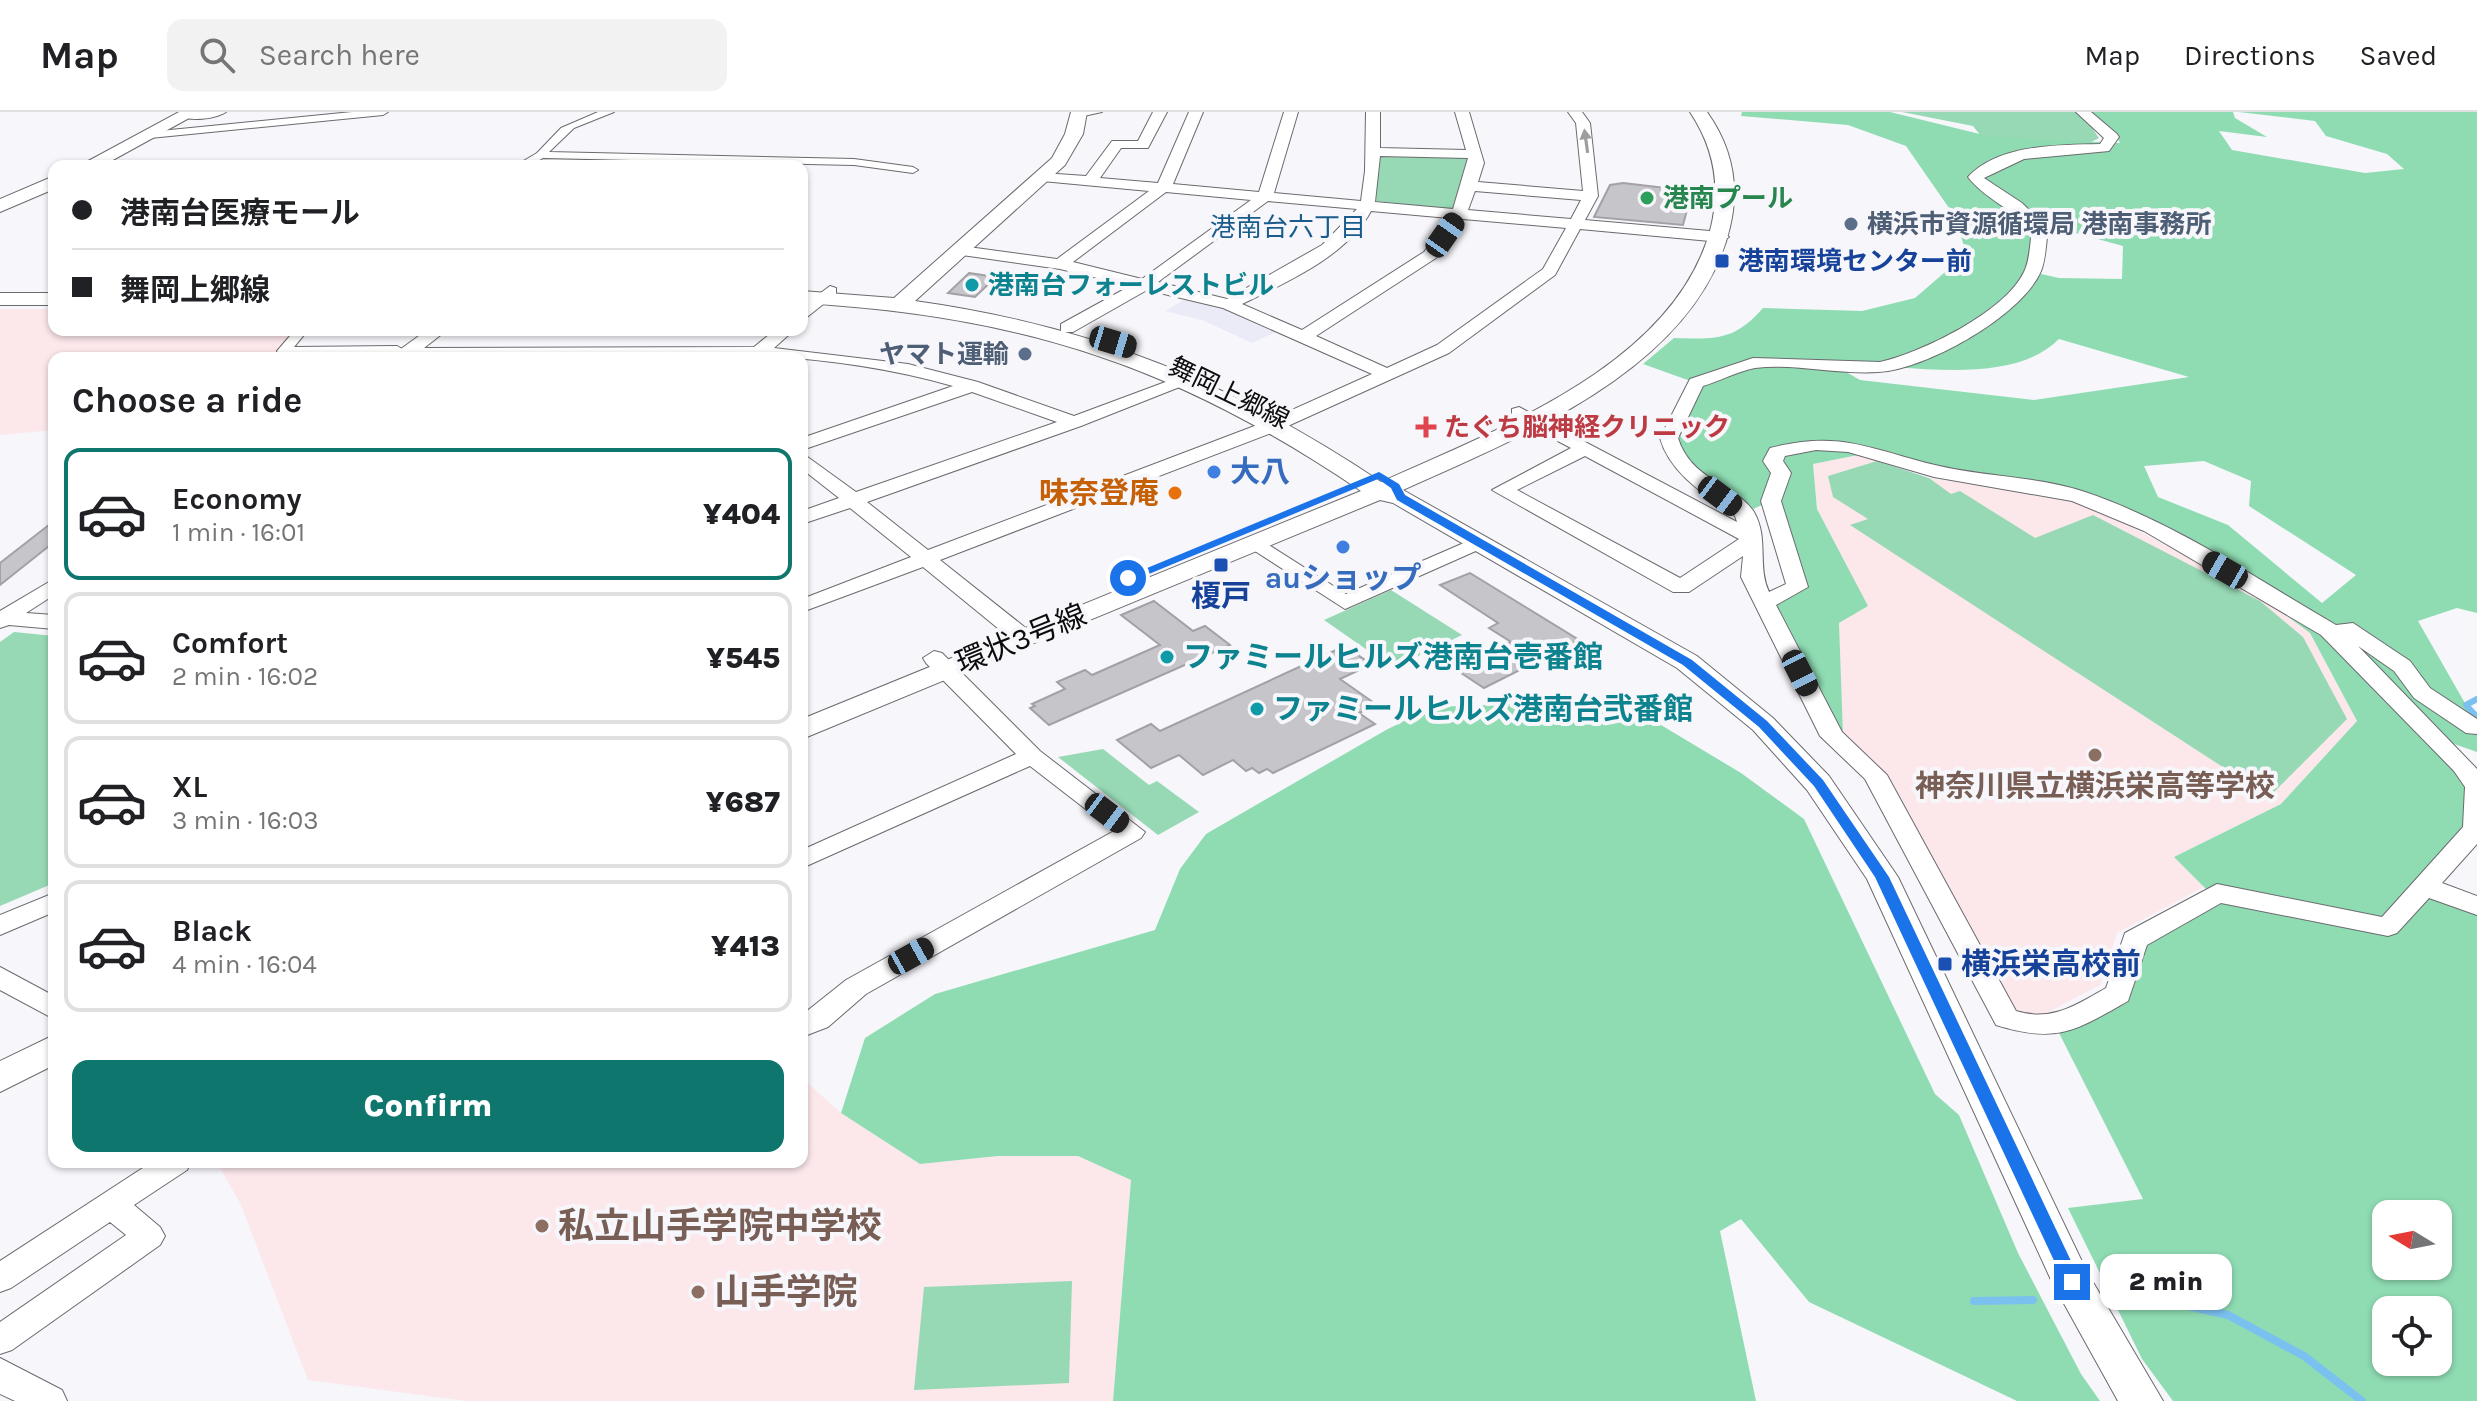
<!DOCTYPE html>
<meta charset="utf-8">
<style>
body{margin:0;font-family:Karla,"Noto Sans JP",sans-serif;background:#f2f2f2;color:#202124;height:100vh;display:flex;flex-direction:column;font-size:30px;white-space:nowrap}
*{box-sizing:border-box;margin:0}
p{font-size:26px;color:#757577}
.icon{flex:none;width:44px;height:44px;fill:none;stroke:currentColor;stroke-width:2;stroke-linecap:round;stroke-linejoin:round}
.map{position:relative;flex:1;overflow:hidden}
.side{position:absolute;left:48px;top:240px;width:760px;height:816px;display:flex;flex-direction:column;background:#fff;border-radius:16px;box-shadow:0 2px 6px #0004}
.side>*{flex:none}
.guide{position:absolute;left:48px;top:48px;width:760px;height:176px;border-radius:16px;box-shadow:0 2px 6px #0004;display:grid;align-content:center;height:176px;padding:0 24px;background:#fff}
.needle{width:52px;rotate:280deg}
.tools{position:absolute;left:2372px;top:1088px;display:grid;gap:16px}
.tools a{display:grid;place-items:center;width:80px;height:80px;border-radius:16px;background:#fff;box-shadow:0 2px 6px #0004;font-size:40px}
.end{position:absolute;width:36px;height:36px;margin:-18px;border:10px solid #1a73e8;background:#fff;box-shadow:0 0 0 4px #fff}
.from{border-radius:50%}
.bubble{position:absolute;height:56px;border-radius:16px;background:#fff;box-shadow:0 2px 6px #0004;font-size:26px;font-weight:800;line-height:56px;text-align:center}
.car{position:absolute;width:24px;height:48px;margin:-24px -12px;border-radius:10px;box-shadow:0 0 6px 2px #0007;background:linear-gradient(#222 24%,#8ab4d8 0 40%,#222 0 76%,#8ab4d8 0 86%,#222 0)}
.guide b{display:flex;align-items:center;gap:28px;height:76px;font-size:30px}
.guide b+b{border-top:2px solid #e0e0e0}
.guide i{width:20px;height:20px;background:#202124}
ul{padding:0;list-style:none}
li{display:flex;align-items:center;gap:24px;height:132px;margin:0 16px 12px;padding:0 8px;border:4px solid #e0e0e0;border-radius:16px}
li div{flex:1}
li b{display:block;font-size:30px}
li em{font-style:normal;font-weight:800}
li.current{border-color:#0f766e}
li>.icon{width:72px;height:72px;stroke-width:1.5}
h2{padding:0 24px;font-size:36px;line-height:96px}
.button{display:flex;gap:16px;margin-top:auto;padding:16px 24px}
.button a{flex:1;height:92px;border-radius:16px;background:#0f766e;color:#fff;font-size:32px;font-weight:800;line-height:92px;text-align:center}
header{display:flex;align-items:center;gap:48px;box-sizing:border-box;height:112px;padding:0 40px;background:#fff;border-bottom:2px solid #e0e0e0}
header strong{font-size:38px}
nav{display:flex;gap:44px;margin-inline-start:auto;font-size:28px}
.search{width:560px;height:72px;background:#f2f2f2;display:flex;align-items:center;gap:20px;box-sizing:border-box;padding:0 28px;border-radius:16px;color:#757577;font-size:30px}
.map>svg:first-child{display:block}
.built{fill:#eaebf7}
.education{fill:#fce7eb}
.green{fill:#97d9b5}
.forest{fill:#8fdcb3;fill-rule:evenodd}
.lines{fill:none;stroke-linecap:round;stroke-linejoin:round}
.stream-far1{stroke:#7bc1f0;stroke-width:6}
.stream{stroke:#7bc1f0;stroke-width:8}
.building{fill:#c6c5c9;stroke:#a3a1a5;stroke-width:2}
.pedestrian-casing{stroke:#6b6b6f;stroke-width:2}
.minor-casing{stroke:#6b6b6f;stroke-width:2}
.tertiary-casing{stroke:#6b6b6f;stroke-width:2}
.pedestrian{fill:#fff;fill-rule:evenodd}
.minor{fill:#fff;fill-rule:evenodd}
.tertiary{fill:#fff;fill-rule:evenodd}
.oneway{fill:#9e9e9e}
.route{fill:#1a73e8}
.leisure-dot{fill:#2e9e5b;stroke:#f6f6fb;stroke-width:3}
.service-dot{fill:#5c6f8a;stroke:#f6f6fb;stroke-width:3}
.transit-dot{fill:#1a4fb4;stroke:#f6f6fb;stroke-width:3}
.culture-dot{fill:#0f9aa8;stroke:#f6f6fb;stroke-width:3}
.health-dot{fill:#e0444e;stroke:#f6f6fb;stroke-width:3}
.shop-dot{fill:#3f7fe0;stroke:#f6f6fb;stroke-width:3}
.food-dot{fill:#e8710a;stroke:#f6f6fb;stroke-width:3}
.education-dot{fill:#8d6e63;stroke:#f6f6fb;stroke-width:3}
.labels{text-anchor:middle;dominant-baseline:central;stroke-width:8;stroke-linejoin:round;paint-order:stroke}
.far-leisure-label{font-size:26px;font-weight:bold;fill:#27864d;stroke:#f6f6fb;text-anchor:start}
.far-service-label{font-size:26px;font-weight:bold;fill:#4e5e75;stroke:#f6f6fb;text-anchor:start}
.far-neighbourhood-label{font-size:26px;fill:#195c8b;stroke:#f6f6fb}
.far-transit-label{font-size:26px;font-weight:bold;fill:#164399;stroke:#f6f6fb;text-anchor:start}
.far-culture-label{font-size:26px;font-weight:bold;fill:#0d838f;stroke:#f6f6fb;text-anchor:start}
.far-street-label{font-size:26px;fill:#0c0c0d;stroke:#f6f6fb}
.far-health-label{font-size:26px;font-weight:bold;fill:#be3a42;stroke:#f6f6fb;text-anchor:start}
.shop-label{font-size:30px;font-weight:bold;fill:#366cbe;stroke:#f6f6fb;text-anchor:start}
.food-label{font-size:30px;font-weight:bold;fill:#c56008;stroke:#f6f6fb;text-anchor:end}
.transit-label{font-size:30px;font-weight:bold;fill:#164399;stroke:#f6f6fb}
.street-label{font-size:30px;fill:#0c0c0d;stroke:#f6f6fb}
.culture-label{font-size:30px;font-weight:bold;fill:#0d838f;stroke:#f6f6fb;text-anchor:start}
.education-label{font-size:30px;font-weight:bold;fill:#785e54;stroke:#f6f6fb}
.near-education-label{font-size:36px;font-weight:bold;fill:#785e54;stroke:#f6f6fb;text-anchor:start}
</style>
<header>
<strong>Map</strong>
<div class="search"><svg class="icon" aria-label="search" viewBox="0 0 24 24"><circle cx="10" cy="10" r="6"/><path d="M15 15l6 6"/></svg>Search here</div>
<nav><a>Map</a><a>Directions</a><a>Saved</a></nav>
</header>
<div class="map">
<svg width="2477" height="1289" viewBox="0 0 2477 1289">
<rect width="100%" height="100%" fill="#f6f6fb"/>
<path class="built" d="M1187,186L1224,195L1280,218L1252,231L1202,208L1165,199Z"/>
<path class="education" d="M0,197H54V218H299L274,246H54V318L0,323Z
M1858,343L1929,366L2084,390L2253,479L2310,521L2357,609L2281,692L2174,745L2204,775L2117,821L2100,873L2035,907L2015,896L1929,751L1843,622L1839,511L1867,494L1817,397L1813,352Z
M802,966L841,1001L920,1052L998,1044H1078L1131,1068L1113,1289H466L308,1268L241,1093L217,1050H802Z"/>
<path class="green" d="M1902,0H2081L2099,26L2085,33L1985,29L1973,14Z
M1379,43L1469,46L1453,96L1448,97L1376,89Z
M1877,349L1929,366L1951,382L1960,379L2035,426L2093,403L2260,489L2303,525L2347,607L2269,685L1850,413L1868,407L1833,385L1828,364Z
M1391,478L1462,523L1393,556L1324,508Z
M14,520L54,524V771L0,794V530Z
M1103,637L1149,673L1157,669L1199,700L1158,723L1058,645Z
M1072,1169L1069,1271L914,1278L924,1175Z"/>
<path class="forest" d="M1742,0H1890L1992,25L2120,31L2114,19L2091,0H2233L2235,6L2267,25L2219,19L2232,38L2365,61L2404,57L2387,42L2326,24L2315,9L2239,0H2477V501L2457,496L2418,509L2466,593L2477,605V640L2434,625L2463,654L2476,717L2424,774L2477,794V1289H2173L2142,1247L2068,1096L2143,1087L2056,915L2118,882L2135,828L2212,783L2174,745L2281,692L2357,609L2310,521L2253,479L2296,500L2082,386L1858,343L1813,352L1817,397L1868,494L1839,511L1843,622L1823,608L1762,487L1797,475L1771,389L1744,401L1697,367L1669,326L1696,271L1643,252L1674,226C1716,227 1734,229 1763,196L1862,199L1915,186L1966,142L1961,124L1965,119L1906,34L1848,13L1741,4ZM2034,114H2050L2123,134L2122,167L2059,166L2027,159ZM2059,227L2189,265L2034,288L1860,268L1834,253C1899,250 2008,278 2059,227ZM2204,349L2251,369L2249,394L2356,463L2322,491L2228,413L2158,385L2144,354ZM2386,1102H2438V1154H2386ZM2386,1198H2438V1250H2386Z
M1596,589L1646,604L1741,661L1804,707L1935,982L1959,1003L2018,1141L2081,1262L2100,1289H2017L1809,1190L1741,1107L1720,1119L1756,1289H1113L1131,1068L1078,1044H998L920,1052L841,1001L865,926L935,882L1155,818L1180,757L1206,722L1386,618L1432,595Z"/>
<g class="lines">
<path class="stream-far1" d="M2477,587L2466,593L2477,605"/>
<path class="stream" d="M2139,1183L2228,1203L2304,1244L2362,1289
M1974,1189L2033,1188"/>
</g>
<path class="building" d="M1623,71L1692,79L1683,113L1594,105L1610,73Z
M969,161L996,165L975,185L948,181Z
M54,409V430L0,473V451Z
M1470,461L1579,528L1484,576L1455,557L1511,530L1489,516L1498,511L1440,473Z
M1154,489L1193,519L1205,514L1230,533L1049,613L1030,596L1035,594L1032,592L1065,577L1057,570L1085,558L1092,563L1160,533L1121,503Z
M1345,534L1368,550L1365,551L1368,554L1340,567L1377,593L1359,601L1375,612L1273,661L1267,657L1259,661L1252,656L1246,659L1233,648L1203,663L1179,643L1151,656L1117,628L1151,612L1160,619Z"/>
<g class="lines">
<g class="pedestrian-casing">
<path id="pedestrian" d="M352,0H388L383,3L150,26L145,23L150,20Z
M598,0H614L574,16L549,40L854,47L913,55L918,58L913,61L854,53L543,46L529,54H515L537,41L561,16Z
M295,218H308L294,235L397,234L404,238L397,242H279L277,239Z"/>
</g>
<g class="minor-casing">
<path id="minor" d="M182,0H226C216,7 189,10 179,3Z
M1102,0L1079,5L1072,1L1073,0Z
M1153,0H1167L1148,36H1121L1100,66L1158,71L1189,0H1203L1173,72L1259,80L1284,0H1298L1274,81L1361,89L1365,59L1366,0H1380V36L1466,38L1455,0H1469L1484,51L1478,70L1583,79L1576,11L1568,0H1582L1590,11L1598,84L1585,108L1721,120L1729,125L1721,130L1580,117L1555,163L1449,241L1279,318L940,448L1032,521L1035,526L1024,533L1016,531L923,455L802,500V487L911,445L850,396L802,412V399L839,386L802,357V341L856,380L1057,310L972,280L802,338V326L953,274C775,223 583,246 398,246L394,242L427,218H447L424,236L754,235L775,218H794L774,236L908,252L978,270L1074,304L1195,259L1201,258L1210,263L1081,314L867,390L928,438L1265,310L1372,262L1223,196L1147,178L1073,220H1061V212L1130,174L1060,157L955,142L953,139L961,134L1057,147L1149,79L1042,69L1035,65L1042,61L1086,64L1112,29H1138ZM1380,44L1468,46L1453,97L1375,90ZM1475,79L1581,88L1571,107L1468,98ZM1166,80L1251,88L1142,167L1073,150ZM1268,89L1357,97L1322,133L1227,187L1158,170ZM1371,99L1449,106L1424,140L1302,218L1242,192C1287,170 1347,144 1371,99ZM1463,107L1566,116L1543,157L1437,233L1387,256L1316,224L1436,146Z
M2076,0H2091L2117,22L2119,25L2109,39L2024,47L1984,66L2022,91L2048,117C2046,130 2046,147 2041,159C2022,204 1925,258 1878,260C1838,263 1795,251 1755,256C1738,259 1720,269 1703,274L1678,326C1691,369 1737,373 1754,400C1769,426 1757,454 1769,480L1786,472L1761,389L1771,361L1763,349L1770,336C1841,318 1869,337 1935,353C1984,365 2037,364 2085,380C2174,410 2255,466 2336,513L2353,511L2410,549L2430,576L2477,607V622L2466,621L2414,586L2394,559L2358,534L2477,657V732L2442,771L2477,784V803L2429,786L2397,821L2388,824L2221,791L2147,833L2128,889C2075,919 2057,932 1996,913L1865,667L1820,624L1741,465L1743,444L1689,480H1673L1492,378L1571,336L1512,305V297L1519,295L1737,410L1735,404C1706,383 1670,362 1660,326L1690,267L1753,246L1880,250C1921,241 2005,200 2024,160C2030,148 2030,131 2032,118C2013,98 1983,85 1968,65C1999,32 2058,33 2100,32L2104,26ZM1816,338L1848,340L1934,365L2072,389L2144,419L2321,523L2454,659L2465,675L2463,715L2382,805L2217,772L2125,821L2106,876C2076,893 2052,910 2016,899L1887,663L1842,620L1776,493L1808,475L1781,389L1791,361L1783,349L1785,344ZM1585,344L1739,427L1680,466L1517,378Z
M830,174L836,176V182L802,209V195Z
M1480,424L1487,426L1490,430L1487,434L1345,497L1244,432L1247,428H1261L1346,482Z
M54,467V483L26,501L54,503V517L9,513L0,516V499Z
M934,539L942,541L1040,639L1145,720L1141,726L866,882L828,915L802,925V903L846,868L1114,719L1030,654L802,756V738L1016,642L926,551L923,546Z
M54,781V800L0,823V803Z
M0,855L54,884V907L0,878Z
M152,1050H191L187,1058L134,1093L160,1115L165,1124L160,1133L12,1238L0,1242V1210L126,1123L110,1110L11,1176L0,1180V1149Z
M0,1246L62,1278L67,1289H15L0,1282Z"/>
</g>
<g class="tertiary-casing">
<path id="tertiary" d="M179,0H200L102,54H79Z
M1071,0H1087L1083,22L1065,53L915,189C1094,214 1231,270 1381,370C1498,317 1676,252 1711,115C1721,73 1714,36 1690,0H1707C1732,35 1740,73 1730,115C1697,256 1522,324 1403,378L1697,544L1773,606L1829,664L1898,765L2087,1160L2163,1289H2118L2052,1170L1867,767L1807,678L1753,618L1677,556L1393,391L1380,388L802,627V607L1361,379C1177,254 1023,204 802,191V179L894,186L1052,46L1065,22Z
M54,64V77L0,100V87Z
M0,181H54V193H0Z
M54,923V953L0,980V949Z"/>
</g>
<use href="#pedestrian" class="pedestrian"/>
<use href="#minor" class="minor"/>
<use href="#tertiary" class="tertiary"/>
</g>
<defs><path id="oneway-solid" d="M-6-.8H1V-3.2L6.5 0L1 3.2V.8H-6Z" transform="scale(2)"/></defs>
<use class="oneway" href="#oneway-solid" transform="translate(1586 29) rotate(-98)"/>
<path class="route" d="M1379,360L1399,372L1405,383L1692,548L1767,609L1823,668L1889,765L2081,1170L2079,1175H2066L2064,1170L1875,765L1814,674L1759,615L1683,553L1397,388L1391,376L1378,367L1132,469L1123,466Z"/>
<circle class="leisure-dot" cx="1647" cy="86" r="8"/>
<g class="service-dot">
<circle cx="1851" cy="112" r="8"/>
<circle cx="1025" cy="242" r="8"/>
</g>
<g class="transit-dot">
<rect x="1714" y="141" width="16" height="16" rx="4"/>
<rect x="1213" y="445" width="16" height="16" rx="4"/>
<rect x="1937" y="844" width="16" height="16" rx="4"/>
</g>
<g class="culture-dot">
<circle cx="972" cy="173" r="8"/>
<circle cx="1167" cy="545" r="8"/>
<circle cx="1257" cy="597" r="8"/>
</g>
<path class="health-dot" d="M1422 303h8v8h8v8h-8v8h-8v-8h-8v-8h8z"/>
<g class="shop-dot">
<circle cx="1214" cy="360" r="8"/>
<circle cx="1343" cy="435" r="8"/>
</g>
<circle class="food-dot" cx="1175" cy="381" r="8"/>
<g class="education-dot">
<circle cx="2095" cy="643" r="8"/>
<circle cx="542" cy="1114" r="8"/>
<circle cx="698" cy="1180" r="8"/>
</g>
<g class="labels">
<g class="far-leisure-label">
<text x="1663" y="86">港南プール</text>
</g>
<g class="far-service-label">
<text x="1867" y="112">横浜市資源循環局 港南事務所</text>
<text x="1009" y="242" text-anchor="end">ヤマト運輸</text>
</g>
<g class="far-neighbourhood-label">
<text x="1288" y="115">港南台六丁目</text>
</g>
<g class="far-transit-label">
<text x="1738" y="149">港南環境センター前</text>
</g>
<g class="far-culture-label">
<text x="988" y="173">港南台フォーレストビル</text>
</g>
<g class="far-street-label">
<text transform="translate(1229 281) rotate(26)">舞岡上郷線</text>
</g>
<g class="far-health-label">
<text x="1444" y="315">たぐち脳神経クリニック</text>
</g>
<g class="shop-label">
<text x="1230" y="360">大八</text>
<text x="1343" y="466" text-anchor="middle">auショップ</text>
</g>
<g class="food-label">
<text x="1159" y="381">味奈登庵</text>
</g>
<g class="transit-label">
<text x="1221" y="484">榎戸</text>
<text x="1961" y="852" text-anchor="start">横浜栄高校前</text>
</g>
<g class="street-label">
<text transform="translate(1021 527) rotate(-22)">環状3号線</text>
</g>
<g class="culture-label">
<text x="1183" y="545">ファミールヒルズ港南台壱番館</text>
<text x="1273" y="597">ファミールヒルズ港南台弐番館</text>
</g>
<g class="education-label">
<text x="2095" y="674">神奈川県立横浜栄高等学校</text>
</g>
<g class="near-education-label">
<text x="558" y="1114">私立山手学院中学校</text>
<text x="714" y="1180">山手学院</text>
</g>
</g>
</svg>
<div class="tools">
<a><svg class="needle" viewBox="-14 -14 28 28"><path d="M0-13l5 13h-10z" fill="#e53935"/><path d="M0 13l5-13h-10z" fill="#757577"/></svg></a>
<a><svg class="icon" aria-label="locate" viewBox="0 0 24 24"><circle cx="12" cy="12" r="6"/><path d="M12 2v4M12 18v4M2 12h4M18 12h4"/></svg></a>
</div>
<i class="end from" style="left:1128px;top:466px"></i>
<i class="end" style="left:2072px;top:1170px"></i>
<div class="bubble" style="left:2100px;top:1142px;width:132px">2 min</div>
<i class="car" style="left:1445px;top:123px;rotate:35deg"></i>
<i class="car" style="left:1113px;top:230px;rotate:107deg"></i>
<i class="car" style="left:1720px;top:384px;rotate:127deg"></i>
<i class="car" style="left:2225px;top:458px;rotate:300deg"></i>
<i class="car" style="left:1800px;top:561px;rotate:153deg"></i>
<i class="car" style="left:1107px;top:701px;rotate:127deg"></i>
<i class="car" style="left:911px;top:844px;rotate:61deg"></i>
<div class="guide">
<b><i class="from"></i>港南台医療モール</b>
<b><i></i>舞岡上郷線</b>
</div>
<section class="side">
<h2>Choose a ride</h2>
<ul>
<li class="current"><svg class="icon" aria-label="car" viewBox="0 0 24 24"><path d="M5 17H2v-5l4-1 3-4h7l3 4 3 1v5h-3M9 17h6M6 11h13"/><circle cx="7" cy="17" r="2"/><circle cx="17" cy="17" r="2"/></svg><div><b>Economy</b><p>1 min · 16:01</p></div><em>¥404</em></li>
<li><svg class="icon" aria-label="car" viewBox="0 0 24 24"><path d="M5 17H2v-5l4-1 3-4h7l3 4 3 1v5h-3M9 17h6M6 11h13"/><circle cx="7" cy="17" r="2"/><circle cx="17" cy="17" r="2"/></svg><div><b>Comfort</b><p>2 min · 16:02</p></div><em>¥545</em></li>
<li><svg class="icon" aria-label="car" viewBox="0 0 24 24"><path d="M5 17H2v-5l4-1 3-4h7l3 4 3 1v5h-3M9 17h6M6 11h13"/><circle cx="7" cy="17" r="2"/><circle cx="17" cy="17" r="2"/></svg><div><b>XL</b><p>3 min · 16:03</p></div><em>¥687</em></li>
<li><svg class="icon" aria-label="car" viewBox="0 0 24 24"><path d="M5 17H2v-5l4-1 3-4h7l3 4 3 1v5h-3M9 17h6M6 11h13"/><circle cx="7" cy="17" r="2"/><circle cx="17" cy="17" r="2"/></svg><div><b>Black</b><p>4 min · 16:04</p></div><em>¥413</em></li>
</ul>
<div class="button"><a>Confirm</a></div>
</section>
</div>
